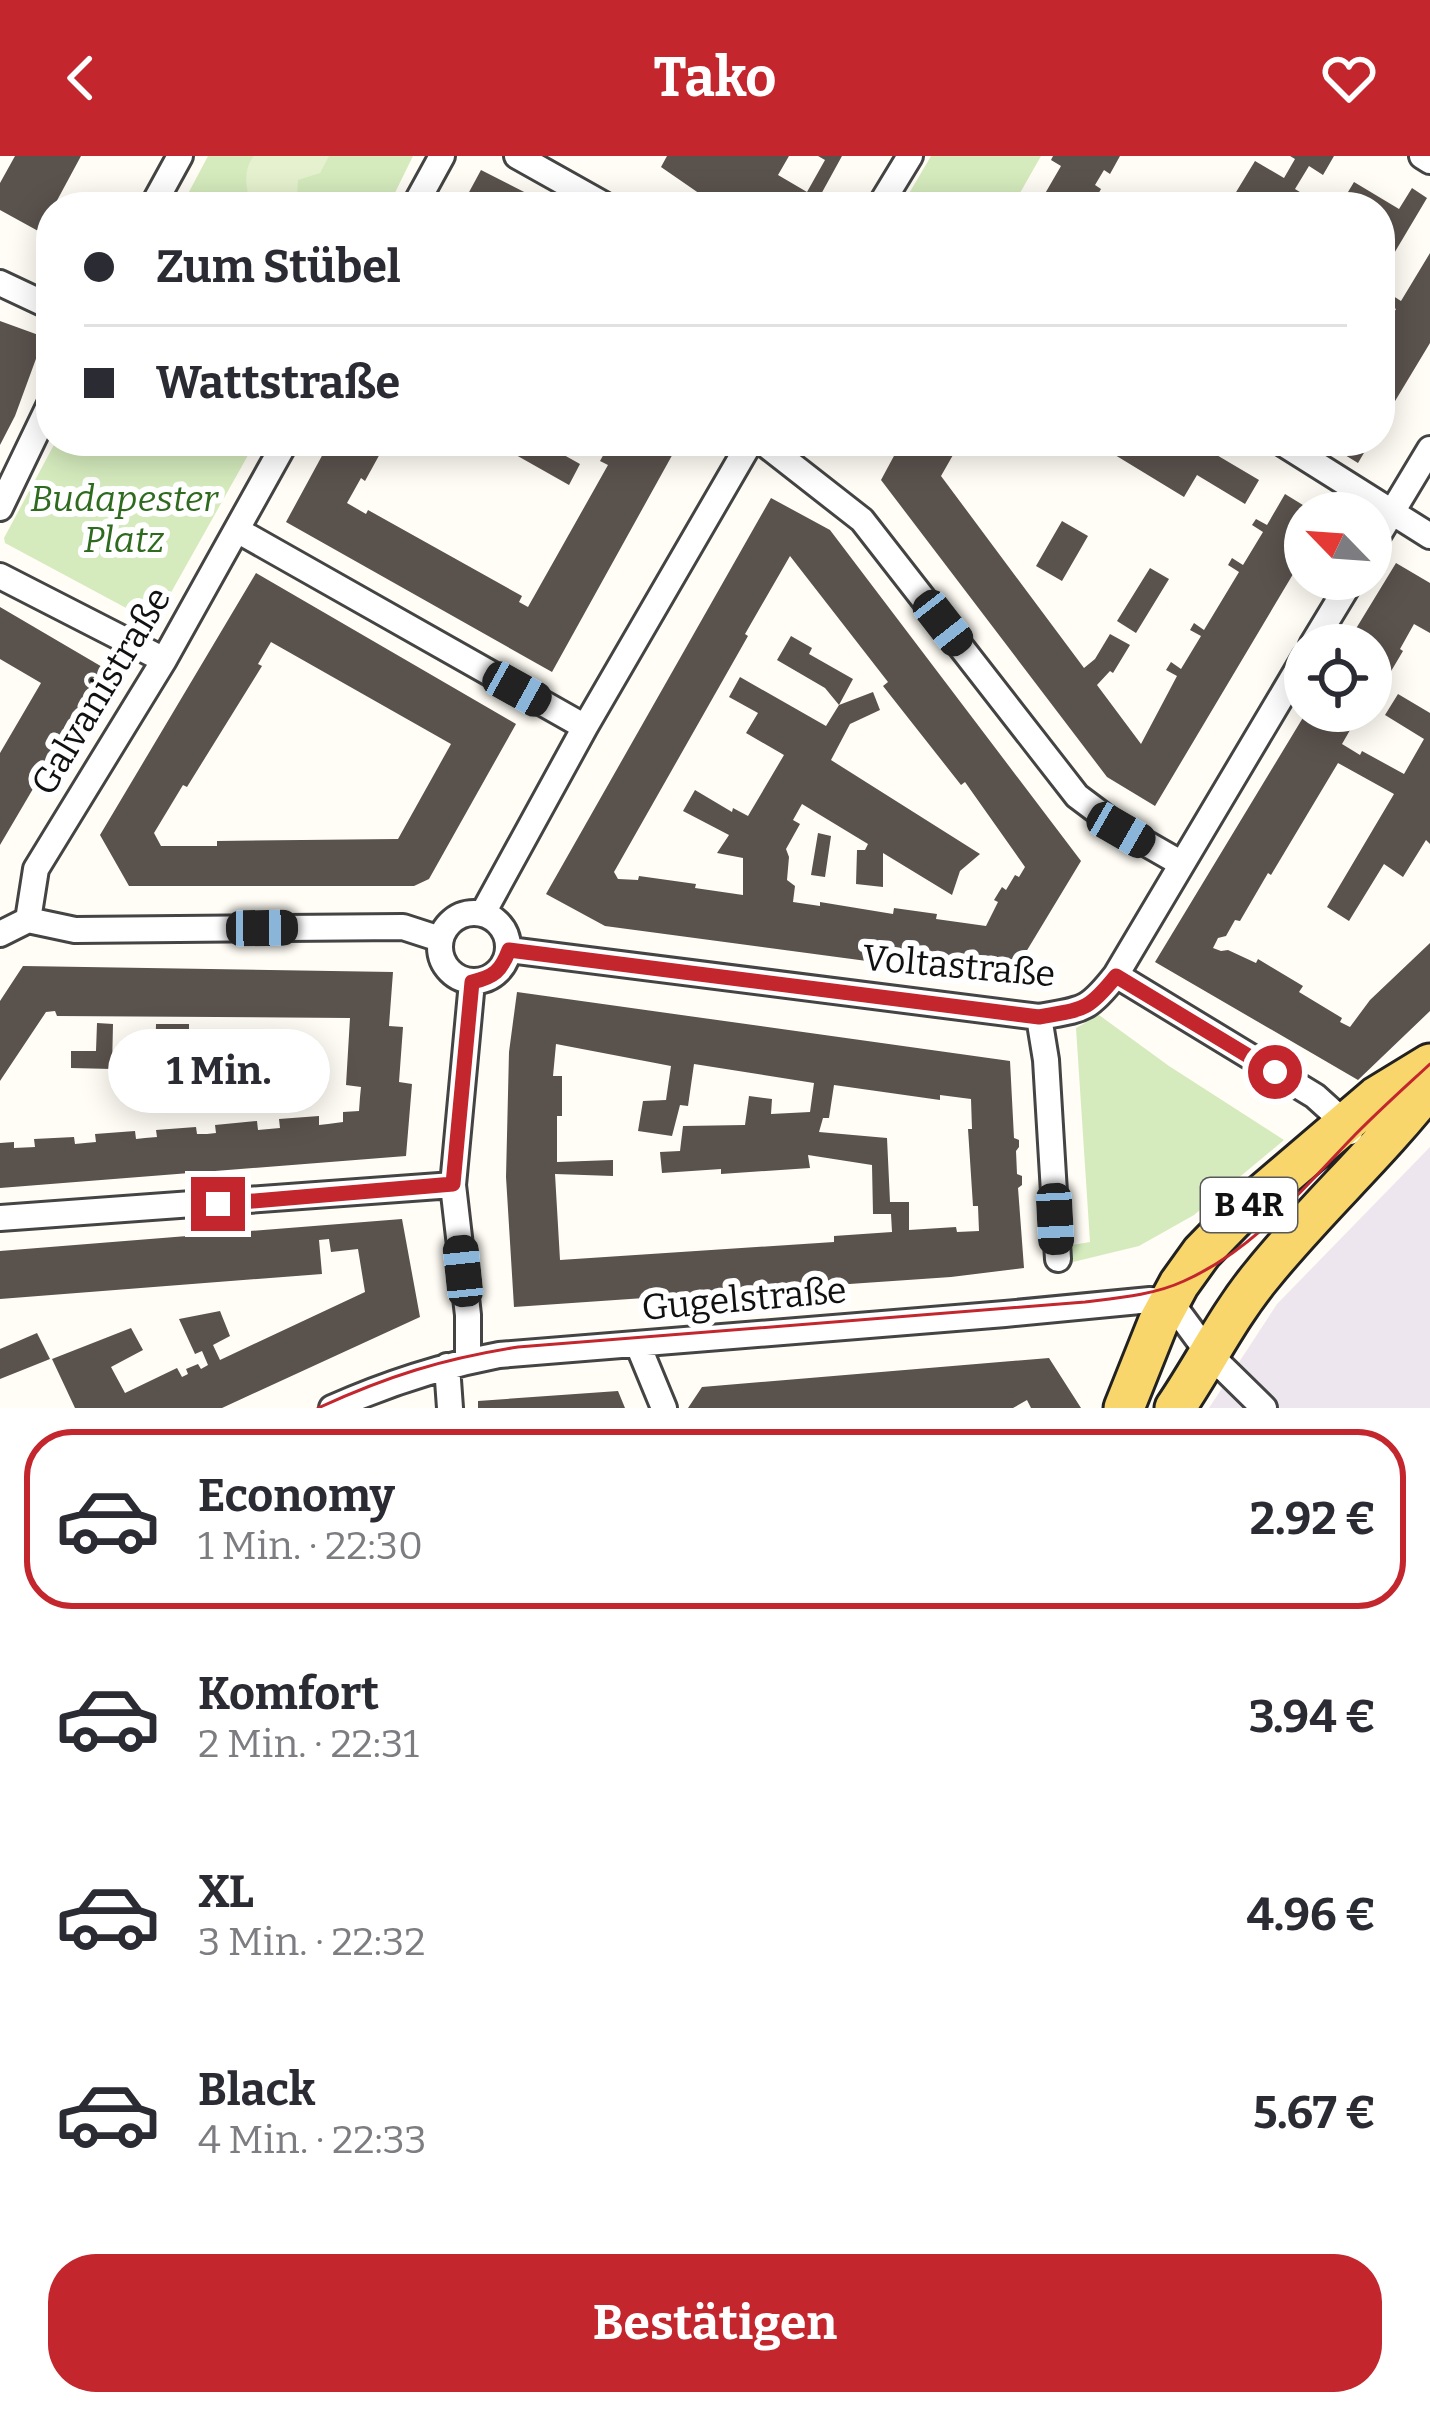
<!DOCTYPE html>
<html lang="de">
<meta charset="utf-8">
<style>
body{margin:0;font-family:Bitter,serif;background:#f2f2f3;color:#2b2b33;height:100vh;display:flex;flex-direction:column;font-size:45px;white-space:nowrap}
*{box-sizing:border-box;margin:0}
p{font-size:39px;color:#7c7c81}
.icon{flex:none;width:66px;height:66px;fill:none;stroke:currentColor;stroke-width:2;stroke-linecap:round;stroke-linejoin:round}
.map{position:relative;height:1252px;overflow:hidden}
.drawer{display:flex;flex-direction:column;background:#fff;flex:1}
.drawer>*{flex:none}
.guide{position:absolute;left:36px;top:36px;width:1359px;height:264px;border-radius:48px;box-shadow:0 6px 30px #0003;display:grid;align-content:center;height:264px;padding:0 48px;background:#fff}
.needle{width:78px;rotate:295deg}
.fabs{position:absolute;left:1284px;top:336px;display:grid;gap:24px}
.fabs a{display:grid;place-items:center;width:108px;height:108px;border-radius:50%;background:#fff;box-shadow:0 6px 30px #0003;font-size:60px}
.end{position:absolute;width:54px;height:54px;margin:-27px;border:15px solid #c4262e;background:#fff;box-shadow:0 0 0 6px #fff}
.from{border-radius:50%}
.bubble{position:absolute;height:84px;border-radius:42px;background:#fff;box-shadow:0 6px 30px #0003;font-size:39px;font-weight:700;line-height:84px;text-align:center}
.car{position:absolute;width:36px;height:72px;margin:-36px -18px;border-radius:15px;box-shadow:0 0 9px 3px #0007;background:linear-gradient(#222 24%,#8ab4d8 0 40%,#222 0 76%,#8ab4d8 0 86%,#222 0)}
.guide b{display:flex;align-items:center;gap:42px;height:114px;font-size:45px}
.guide b+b{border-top:3px solid #e1e1e2}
.guide i{width:30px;height:30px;background:#2b2b33}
ul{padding:21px 0 0;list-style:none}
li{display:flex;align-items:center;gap:36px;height:180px;margin:0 24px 18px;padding:0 24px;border:6px solid transparent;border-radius:48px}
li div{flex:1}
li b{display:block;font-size:45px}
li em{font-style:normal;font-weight:700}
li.selected{border-color:#c4262e}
li>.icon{width:108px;height:108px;stroke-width:1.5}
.action{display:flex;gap:24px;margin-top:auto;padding:24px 48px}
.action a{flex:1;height:138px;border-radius:48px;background:#c4262e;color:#fff;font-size:48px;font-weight:700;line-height:138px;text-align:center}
header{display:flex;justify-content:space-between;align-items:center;height:156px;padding:0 48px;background:#c4262e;color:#fff;font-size:54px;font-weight:700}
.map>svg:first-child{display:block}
.industrial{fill:#eee6ef}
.green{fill:#d5ebbd}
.pitch{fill:#e6f2cf}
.building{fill:#5a524d;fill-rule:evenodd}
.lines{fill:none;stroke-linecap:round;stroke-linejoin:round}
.street-casing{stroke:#444;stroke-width:30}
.primary-casing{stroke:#222;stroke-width:45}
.street{stroke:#fff;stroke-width:24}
.primary{stroke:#f9d66b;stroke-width:39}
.tram{stroke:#c4262e;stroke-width:3}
.route{stroke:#c4262e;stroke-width:15}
.labels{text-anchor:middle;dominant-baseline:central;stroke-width:12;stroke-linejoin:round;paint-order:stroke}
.shield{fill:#fff;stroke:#585858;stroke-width:3}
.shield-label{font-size:33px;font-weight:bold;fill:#111}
.park-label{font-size:36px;font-style:italic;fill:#2f6b1f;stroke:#fff}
.street-label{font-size:36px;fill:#111;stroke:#fff}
</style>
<header><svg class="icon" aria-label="back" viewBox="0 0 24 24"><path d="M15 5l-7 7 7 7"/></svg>Tako<svg class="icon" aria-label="heart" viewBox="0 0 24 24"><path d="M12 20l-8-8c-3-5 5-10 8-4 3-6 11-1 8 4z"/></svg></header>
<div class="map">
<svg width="1430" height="1252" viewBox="0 0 1430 1252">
<rect width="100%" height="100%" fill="#fffdf5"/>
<path class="industrial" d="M1430,991V1252H1209L1277,1148Z"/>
<path class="green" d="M208,0H413L388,51H181Z
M931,0H1041L1012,51H901Z
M56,285H256L159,458L154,462L128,453L5,387L4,382Z
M1099,859L1169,910L1284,984L1194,1059L1139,1090L1073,1106L1072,1089L1090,1086L1076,872Z"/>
<path class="pitch" d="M254,0H329L320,17L298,24L297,41L305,51H252C246,35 242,14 254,0Z"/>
<path class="building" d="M15,0H81L40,76L0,54V27Z
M667,0H789L778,19L807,36L825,4L818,0H842L814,51H724L703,40L661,11Z
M1053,0H1120L1110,18L1104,14L1095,29L1101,33L1091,51H1061L1043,41L1061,10L1051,4Z
M1290,0H1334L1323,19L1309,10L1295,33L1324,51H1280L1270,45L1267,51H1237L1230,46L1255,5L1284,22L1295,3Z
M481,14L534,41L528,51H461Z
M1354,26L1399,53L1412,32L1427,42L1380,121V51H1339Z
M1430,97V187L1380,270V180L1396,153L1385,146L1390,138L1401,145Z
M0,165L44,181L15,260L0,289Z
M330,285H387L365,325L361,322L347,347L366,358L368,354L522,440L519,446L528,451L608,309L600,305L611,285H680L552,516L286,366Z
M505,285H539L580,308L569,329L502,291Z
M902,285H961L941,320L1084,512L1095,503L1110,478L1130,489L1113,517L1110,515L1097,529L1141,588L1177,520L1166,514L1171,506L1181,513L1201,480L1190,474L1194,467L1204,474L1239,416L1228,409L1232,402L1243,409L1263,376L1252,369L1256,363L1267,369L1285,338L1316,357H1305V398L1155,650L1107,621L881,324Z
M1092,285H1193L1259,324L1245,348L1197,319L1184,341Z
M1322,285H1371L1358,307Z
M771,342L830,374L1081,705L1009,824L605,770L546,738ZM790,400L888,526L883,530L961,629L965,626L1025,711L1019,721L1015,719L1006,734L1002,731L994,744L998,746L986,770L936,763L937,758L894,752L893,758L820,746V750L793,746L795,730L787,724L789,701L786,693L800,668L793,664L802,648L868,688L865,694H857L856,728L883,731V697L952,739L960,715L980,698L831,604L850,568L880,554L873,536L839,549L853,523L809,498L812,492L791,480L777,504L825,532L839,549L826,570L740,521L729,541L758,557L746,577L784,599L748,660L733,652L732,656L695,634L683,655L729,679L717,697L743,702V739L695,732L696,728L639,720L638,724L618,723L614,716L748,480L745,478Z
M1062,365L1088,380L1062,425L1036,410Z
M1396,407L1430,427V477L1414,468L1400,493L1403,495L1371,549V489H1346Z
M1150,412L1169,423L1136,477L1117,465Z
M256,417L516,568L429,723L414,730H129L100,679ZM271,486L451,588L398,683L217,685V690H161L154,677L183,629L187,631L262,510L258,508Z
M0,451L104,512L0,689V597L41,527L0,503Z
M1398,538L1430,557V688L1426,684L1403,721L1384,708L1349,765L1327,751L1394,638L1338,607L1271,719L1268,717L1240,765L1235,764L1226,780L1218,782L1213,792L1221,795L1228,794L1256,807L1258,803L1303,830L1299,836L1342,862L1340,866L1350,871L1370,844L1430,787V855L1358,924L1155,806L1307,555H1361L1342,588L1360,599L1362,595L1404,618L1424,583L1385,559Z
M818,677L831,680L825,721L811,719Z
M23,810L393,816L389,870L403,871L399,926L412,928L406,1000L0,1032V987L14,986V992L35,991L34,983L74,981L75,988L85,987L96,986L95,978L135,975L136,983L145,982L157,981L156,974L196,971L197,978H207L216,977L215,969L257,965L258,974L280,972L279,963L319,960V969L328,968L343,966V956L359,955L360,941L361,931L346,929L350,862L57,860L55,855L46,856L0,925V845Z
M517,836L1010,905L1014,982L1019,984V991L1016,995L1017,1018L1022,1020V1029L1018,1032L1024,1112L951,1121L514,1151L506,1021L509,896ZM556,888L671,910L666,944L643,945L638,975L672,980L680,949L688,950L694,908L814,927L810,956L771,958L772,943L749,940L745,969L683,970L680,995L660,996L662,1017L721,1013V1018L810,1012L808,999L872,1009L873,1058H891L892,1076L834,1080V1086L560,1104L555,1018L613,1020V1004L557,1006V960H562V920H553ZM834,929L940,944V939L971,943L972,973H968L973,1050H978L979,1075L957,1076L956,1071L909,1074V1046H890L887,982L819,976L823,962H829Z
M97,867L113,868L112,913L71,912V895H96Z
M156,868H189V912H155Z
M402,1063L420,1161L222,1252H75L52,1203L131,1172L143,1194L111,1211L125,1237L177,1212L182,1221L188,1218L186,1213L198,1208L201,1213L208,1209L202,1195L195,1198L179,1163L220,1155L230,1180L213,1189L220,1204L365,1136L358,1093L331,1096L329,1083L319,1084L322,1118L0,1143V1095Z
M37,1177L50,1203L0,1223V1193Z
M1049,1202L1081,1252H1031L1027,1244L1013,1252H688L702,1231Z
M618,1235L625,1252H478V1245Z"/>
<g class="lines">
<g class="street-casing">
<path id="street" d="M517,0L608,51
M1422,0L1430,5
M152,51L180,0
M414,51L442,0
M879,51L910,0
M0,127L51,151
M761,285L862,364L1077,640L1121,673L1182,708
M1279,285L1430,380
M0,352L51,246
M237,374L585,571
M1371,391L1430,293
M0,420L164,504
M1312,489L1352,423
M440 791a34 34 0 1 1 68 0a34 34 0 1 1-68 0Z
M483,757L585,571L751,285
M28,764L36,713L164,504L286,285
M0,778L28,764L75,774L403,771L440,783
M509,794L1039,861C1083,853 1087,856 1116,819L1315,940L1346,968L1350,976
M1116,819L1305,501
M1039,861L1046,904L1058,1103
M0,1062L453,1029
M638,1189L664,1252
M468,1205V1159L453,1029L472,826
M447,1210L450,1252
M332,1252C386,1228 441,1210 499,1199L1005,1158L1150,1144L1170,1145L1209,1198L1264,1252"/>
</g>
<g class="primary-casing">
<path id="primary" d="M1124,1252L1158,1167L1179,1128L1202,1096L1239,1058L1376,941L1430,908
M1175,1252C1205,1208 1228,1160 1262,1119C1315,1053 1378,997 1430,930"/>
</g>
<use href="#street" class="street"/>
<use href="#primary" class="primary"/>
<path class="tram" d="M318,1252C388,1220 442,1203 518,1191L1085,1146C1118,1142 1154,1139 1184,1125C1253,1094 1298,1038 1350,984C1376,957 1403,933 1430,908"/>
</g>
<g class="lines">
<path class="route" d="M218,1048L453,1028L472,826C494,821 501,815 509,794L1039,861C1083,853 1087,856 1116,820L1275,916"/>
</g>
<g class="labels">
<rect class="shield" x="1201" y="1022" width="96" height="54" rx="9"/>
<g class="shield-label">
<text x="1249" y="1049">B 4R</text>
</g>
<g class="park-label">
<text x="124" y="343">Budapester<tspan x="124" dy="41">Platz</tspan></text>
</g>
<g class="street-label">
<text transform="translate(101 535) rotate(-59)">Galvanistraße</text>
<text transform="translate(959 810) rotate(5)">Voltastraße</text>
<text transform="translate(744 1143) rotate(-5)">Gugelstraße</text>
</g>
</g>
</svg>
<div class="fabs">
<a><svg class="needle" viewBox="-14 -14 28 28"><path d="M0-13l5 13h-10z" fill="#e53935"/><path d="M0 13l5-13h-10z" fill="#7c7c81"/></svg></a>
<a><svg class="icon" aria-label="locate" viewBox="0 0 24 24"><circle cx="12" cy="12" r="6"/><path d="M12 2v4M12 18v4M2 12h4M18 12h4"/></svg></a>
</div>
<i class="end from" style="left:1275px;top:916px"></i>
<i class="end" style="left:218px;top:1048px"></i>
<div class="bubble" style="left:108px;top:873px;width:222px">1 Min.</div>
<i class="car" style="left:943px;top:467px;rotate:142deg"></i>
<i class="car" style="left:517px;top:533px;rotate:119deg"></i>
<i class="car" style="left:1121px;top:674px;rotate:120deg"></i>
<i class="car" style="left:262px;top:772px;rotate:89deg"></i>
<i class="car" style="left:1055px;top:1063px;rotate:177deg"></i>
<i class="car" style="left:463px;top:1115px;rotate:354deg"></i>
<div class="guide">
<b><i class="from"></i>Zum Stübel</b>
<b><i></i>Wattstraße</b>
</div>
</div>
<section class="drawer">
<ul>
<li class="selected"><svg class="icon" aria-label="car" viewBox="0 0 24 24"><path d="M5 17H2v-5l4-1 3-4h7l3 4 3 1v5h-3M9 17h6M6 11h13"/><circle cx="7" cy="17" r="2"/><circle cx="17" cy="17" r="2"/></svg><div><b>Economy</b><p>1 Min. · 22:30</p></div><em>2.92 €</em></li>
<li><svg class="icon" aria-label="car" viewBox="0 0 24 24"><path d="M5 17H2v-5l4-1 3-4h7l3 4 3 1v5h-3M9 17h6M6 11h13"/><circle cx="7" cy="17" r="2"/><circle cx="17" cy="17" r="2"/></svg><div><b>Komfort</b><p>2 Min. · 22:31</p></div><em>3.94 €</em></li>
<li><svg class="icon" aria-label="car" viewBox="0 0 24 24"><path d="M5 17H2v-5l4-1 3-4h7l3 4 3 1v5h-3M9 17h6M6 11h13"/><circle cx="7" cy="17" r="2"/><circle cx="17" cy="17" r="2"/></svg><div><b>XL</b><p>3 Min. · 22:32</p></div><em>4.96 €</em></li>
<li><svg class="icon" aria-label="car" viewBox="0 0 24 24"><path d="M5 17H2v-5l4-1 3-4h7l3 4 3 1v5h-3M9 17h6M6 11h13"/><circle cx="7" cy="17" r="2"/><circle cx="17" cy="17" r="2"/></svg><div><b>Black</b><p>4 Min. · 22:33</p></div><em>5.67 €</em></li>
</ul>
<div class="action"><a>Bestätigen</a></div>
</section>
